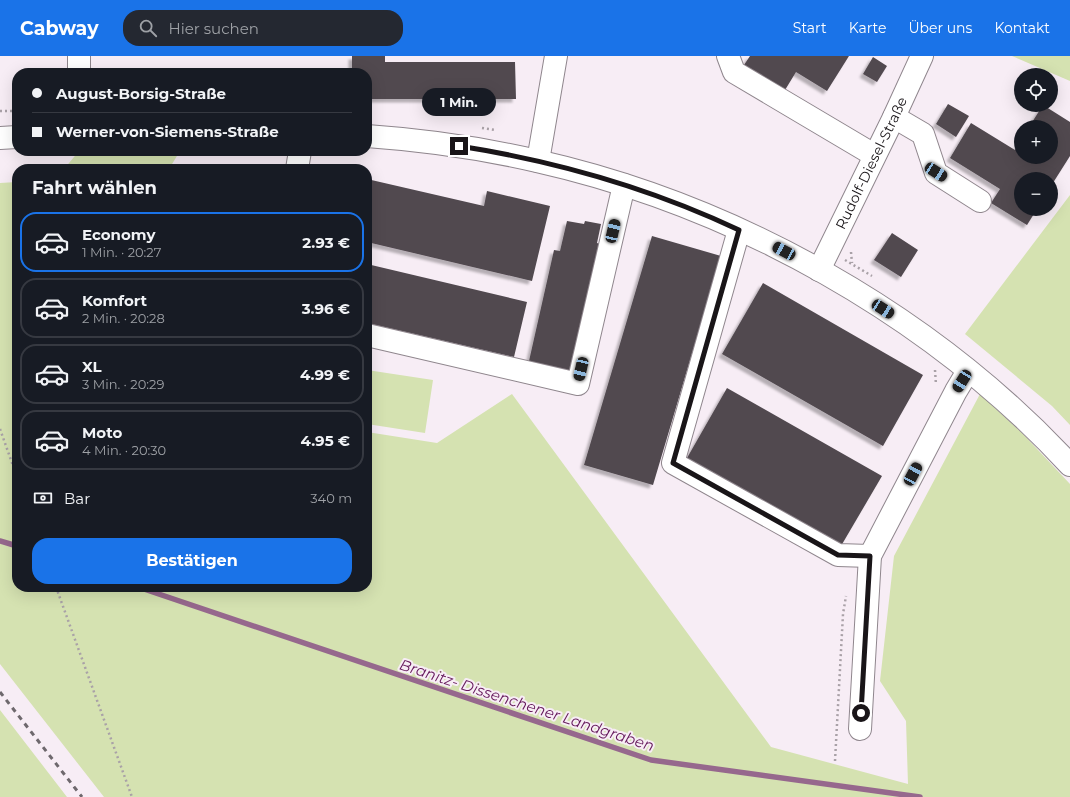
<!DOCTYPE html>
<html lang="de">
<meta charset="utf-8">
<style>
body{margin:0;font-family:Montserrat,sans-serif;background:#242831;color:#f1f3f6;height:100vh;display:flex;flex-direction:column;font-size:15px;white-space:nowrap}
*{box-sizing:border-box;margin:0}
p{font-size:13px;color:#9ea1a6}
.icon{flex:none;width:22px;height:22px;fill:none;stroke:currentColor;stroke-width:2;stroke-linecap:round;stroke-linejoin:round}
.map{position:relative;flex:1;overflow:hidden}
.side{position:absolute;left:12px;top:108px;width:360px;height:428px;display:flex;flex-direction:column;background:#171b24;border-radius:16px;box-shadow:0 4px 16px #0002}
.side>*{flex:none}
.guide{position:absolute;left:12px;top:12px;width:360px;height:88px;border-radius:16px;box-shadow:0 4px 16px #0002;display:grid;align-content:center;height:88px;padding:0 20px;background:#171b24}
.buttons{position:absolute;left:1014px;top:12px;display:grid;gap:8px}
.buttons a{display:grid;place-items:center;width:44px;height:44px;border-radius:50%;background:#171b24;box-shadow:0 4px 16px #0002;font-size:20px}
.end{position:absolute;width:18px;height:18px;margin:-9px;border:5px solid #191518;background:#fff;box-shadow:0 0 0 2px #fff}
.from{border-radius:50%}
.bubble{position:absolute;height:28px;border-radius:14px;background:#171b24;box-shadow:0 4px 16px #0002;font-size:13px;font-weight:700;line-height:28px;text-align:center}
.car{position:absolute;width:12px;height:24px;margin:-12px -6px;border-radius:5px;box-shadow:0 0 3px 1px #0007;background:linear-gradient(#222 24%,#8ab4d8 0 40%,#222 0 76%,#8ab4d8 0 86%,#222 0)}
.guide b{display:flex;align-items:center;gap:14px;height:38px;font-size:15px}
.guide b+b{border-top:1px solid #363941}
.guide i{width:10px;height:10px;background:#f1f3f6}
ul{padding:0;list-style:none}
li{display:flex;align-items:center;gap:12px;height:60px;margin:0 8px 6px;padding:0 12px;border:2px solid #363941;border-radius:16px}
li div{flex:1}
li b{display:block;font-size:15px}
li em{font-style:normal;font-weight:700}
li.on{border-color:#1a73e8}
li>.icon{width:36px;height:36px;stroke-width:1.5}
h2{padding:0 20px;font-size:18px;line-height:48px}
.pay{display:flex;align-items:center;gap:10px;height:44px;padding:0 20px;font-size:15px}
.pay p{margin-inline-start:auto}
.cta{display:flex;gap:8px;margin-top:auto;padding:8px 20px}
.cta a{flex:1;height:46px;border-radius:16px;background:#1a73e8;color:#fff;font-size:16px;font-weight:700;line-height:46px;text-align:center}
header{display:flex;align-items:center;gap:24px;box-sizing:border-box;height:56px;padding:0 20px;background:#1a73e8;color:#fff}
header strong{font-size:19px}
nav{display:flex;gap:22px;margin-inline-start:auto;font-size:14px}
.search{width:280px;height:36px;background:#242831;display:flex;align-items:center;gap:10px;box-sizing:border-box;padding:0 14px;border-radius:16px;color:#9ea1a6;font-size:15px}
.map>svg:first-child{display:block}
.green{fill:#d5e2b1}
.lines{fill:none;stroke-linecap:round;stroke-linejoin:round}
.stream{stroke:#96688d;stroke-width:5.5}
.building{fill:#51494f;filter:url(#shadow)}
.minor-casing{stroke:#8f868d;stroke-width:24}
.path{stroke:#a9a1a7;stroke-width:2.5;stroke-dasharray:2 3;stroke-linecap:butt}
.minor{stroke:#fff;stroke-width:22}
.rail{stroke:#6e686d;stroke-width:3;stroke-dasharray:5 5;stroke-linecap:butt}
.route{stroke:#191518;stroke-width:5}
.labels{text-anchor:middle;dominant-baseline:central;stroke-width:4;stroke-linejoin:round;paint-order:stroke}
.street-label{font-size:14px;fill:#191518;stroke:#f7edf5}
.water-label{font-size:15px;font-style:italic;fill:#631659;stroke:#f7edf5}
</style>
<header>
<strong>Cabway</strong>
<div class="search"><svg class="icon" aria-label="search" viewBox="0 0 24 24"><circle cx="10" cy="10" r="6"/><path d="M15 15l6 6"/></svg>Hier suchen</div>
<nav><a>Start</a><a>Karte</a><a>Über uns</a><a>Kontakt</a></nav>
</header>
<div class="map">
<svg width="1070" height="741" viewBox="0 0 1070 741">
<defs>
<filter id="shadow"><feDropShadow dx="-3.5" dy="3.5" stdDeviation="1" flood-color="#0004"/></filter>
</defs>
<rect width="100%" height="100%" fill="#f7edf5"/>
<path class="green" d="M1012,0H1070V25Z
M79,95H180L169,113H64Z
M17,126V531H367V376L437,387L512,338L771,691L908,728L906,665L880,625L894,500L980,338L1023,378L1070,428V741H104L0,608V127Z
M1070,139V369L1052,350L965,278Z
M367,314L433,324L425,377L367,368Z
M0,654L67,741H0Z"/>
<g class="lines">
<path class="stream" d="M0,485L17,490
M138,531L651,704L920,741"/>
</g>
<path class="building" d="M352,0H385V6H515L516,43H367V17H352Z
M750,0H849L827,35L796,16L785,34L755,23L758,18L744,9Z
M873,1L887,10L877,26L863,18Z
M948,48L969,60L956,81L936,68Z
M1043,49L1070,66V100L1051,130V123H1021V153H1037L1027,169L991,147L1000,133L950,102L971,67L1015,94L1021,84V101H1051V71H1029Z
M367,123L484,150L487,135L550,150L532,225L367,186Z
M567,165L584,168L585,165L601,168L597,187L600,188L574,316L529,305L554,194L560,195Z
M892,177L918,194L901,221L874,204Z
M652,180L721,200L653,429L584,409Z
M367,208L527,246L514,301L367,267Z
M763,227L923,319L883,390L722,298Z
M727,332L882,420L841,490L687,402Z"/>
<g class="lines">
<g class="minor-casing">
<g id="minor">
<path d="M728,0L734,16L874,99"/>
<path d="M79,17V0"/>
<path d="M894,61L923,78L936,117L980,145"/>
<path d="M367,80C424,84 481,92 537,105C736,150 931,259 1070,409"/>
<path d="M0,82L17,81"/>
<path d="M538,105L556,0"/>
<path d="M297,113L300,95"/>
<path d="M739,174L673,407L838,499L870,500"/>
<path id="s1" d="M819,214L894,61L922,0"/>
<path d="M367,279L578,328L624,129"/>
<path d="M860,673L870,500L956,335L968,315"/>
</g>
</g>
<path class="path" d="M0,55H17
M482,72L495,74
M851,196L852,207
M845,204L872,220
M935,314L936,329
M0,373L17,421
M56,531L132,741
M835,705L843,558L846,540"/>
<use href="#minor" class="minor"/>
<path class="rail" d="M0,636L82,741"/>
</g>
<g class="lines">
<path class="route" d="M459,90C555,105 650,132 739,174L673,407L838,499L870,500L861,657"/>
</g>
<g class="labels">
<g class="street-label">
<text stroke="none"><textPath href="#s1" startOffset="119">Rudolf-Diesel-Straße</textPath></text>
</g>
<g class="water-label">
<text transform="translate(527 649) rotate(18)">Branitz- Dissenchener Landgraben</text>
</g>
</g>
</svg>
<div class="buttons">
<a><svg class="icon" aria-label="locate" viewBox="0 0 24 24"><circle cx="12" cy="12" r="6"/><path d="M12 2v4M12 18v4M2 12h4M18 12h4"/></svg></a>
<a>+</a>
<a>−</a>
</div>
<i class="end from" style="left:861px;top:657px"></i>
<i class="end" style="left:459px;top:90px"></i>
<div class="bubble" style="left:422px;top:32px;width:74px">1 Min.</div>
<i class="car" style="left:936px;top:116px;rotate:123deg"></i>
<i class="car" style="left:613px;top:175px;rotate:13deg"></i>
<i class="car" style="left:784px;top:195px;rotate:298deg"></i>
<i class="car" style="left:883px;top:253px;rotate:123deg"></i>
<i class="car" style="left:581px;top:313px;rotate:193deg"></i>
<i class="car" style="left:962px;top:325px;rotate:212deg"></i>
<i class="car" style="left:913px;top:418px;rotate:28deg"></i>
<div class="guide">
<b><i class="from"></i>August-Borsig-Straße</b>
<b><i></i>Werner-von-Siemens-Straße</b>
</div>
<section class="side">
<h2>Fahrt wählen</h2>
<ul>
<li class="on"><svg class="icon" aria-label="car" viewBox="0 0 24 24"><path d="M5 17H2v-5l4-1 3-4h7l3 4 3 1v5h-3M9 17h6M6 11h13"/><circle cx="7" cy="17" r="2"/><circle cx="17" cy="17" r="2"/></svg><div><b>Economy</b><p>1 Min. · 20:27</p></div><em>2.93 €</em></li>
<li><svg class="icon" aria-label="car" viewBox="0 0 24 24"><path d="M5 17H2v-5l4-1 3-4h7l3 4 3 1v5h-3M9 17h6M6 11h13"/><circle cx="7" cy="17" r="2"/><circle cx="17" cy="17" r="2"/></svg><div><b>Komfort</b><p>2 Min. · 20:28</p></div><em>3.96 €</em></li>
<li><svg class="icon" aria-label="car" viewBox="0 0 24 24"><path d="M5 17H2v-5l4-1 3-4h7l3 4 3 1v5h-3M9 17h6M6 11h13"/><circle cx="7" cy="17" r="2"/><circle cx="17" cy="17" r="2"/></svg><div><b>XL</b><p>3 Min. · 20:29</p></div><em>4.99 €</em></li>
<li><svg class="icon" aria-label="car" viewBox="0 0 24 24"><path d="M5 17H2v-5l4-1 3-4h7l3 4 3 1v5h-3M9 17h6M6 11h13"/><circle cx="7" cy="17" r="2"/><circle cx="17" cy="17" r="2"/></svg><div><b>Moto</b><p>4 Min. · 20:30</p></div><em>4.95 €</em></li>
</ul>
<div class="pay"><svg class="icon" aria-label="cash" viewBox="0 0 24 24"><path d="M3 7h18v10H3z"/><circle cx="12" cy="12" r="2"/></svg>Bar<p>340 m</p></div>
<div class="cta"><a>Bestätigen</a></div>
</section>
</div>
